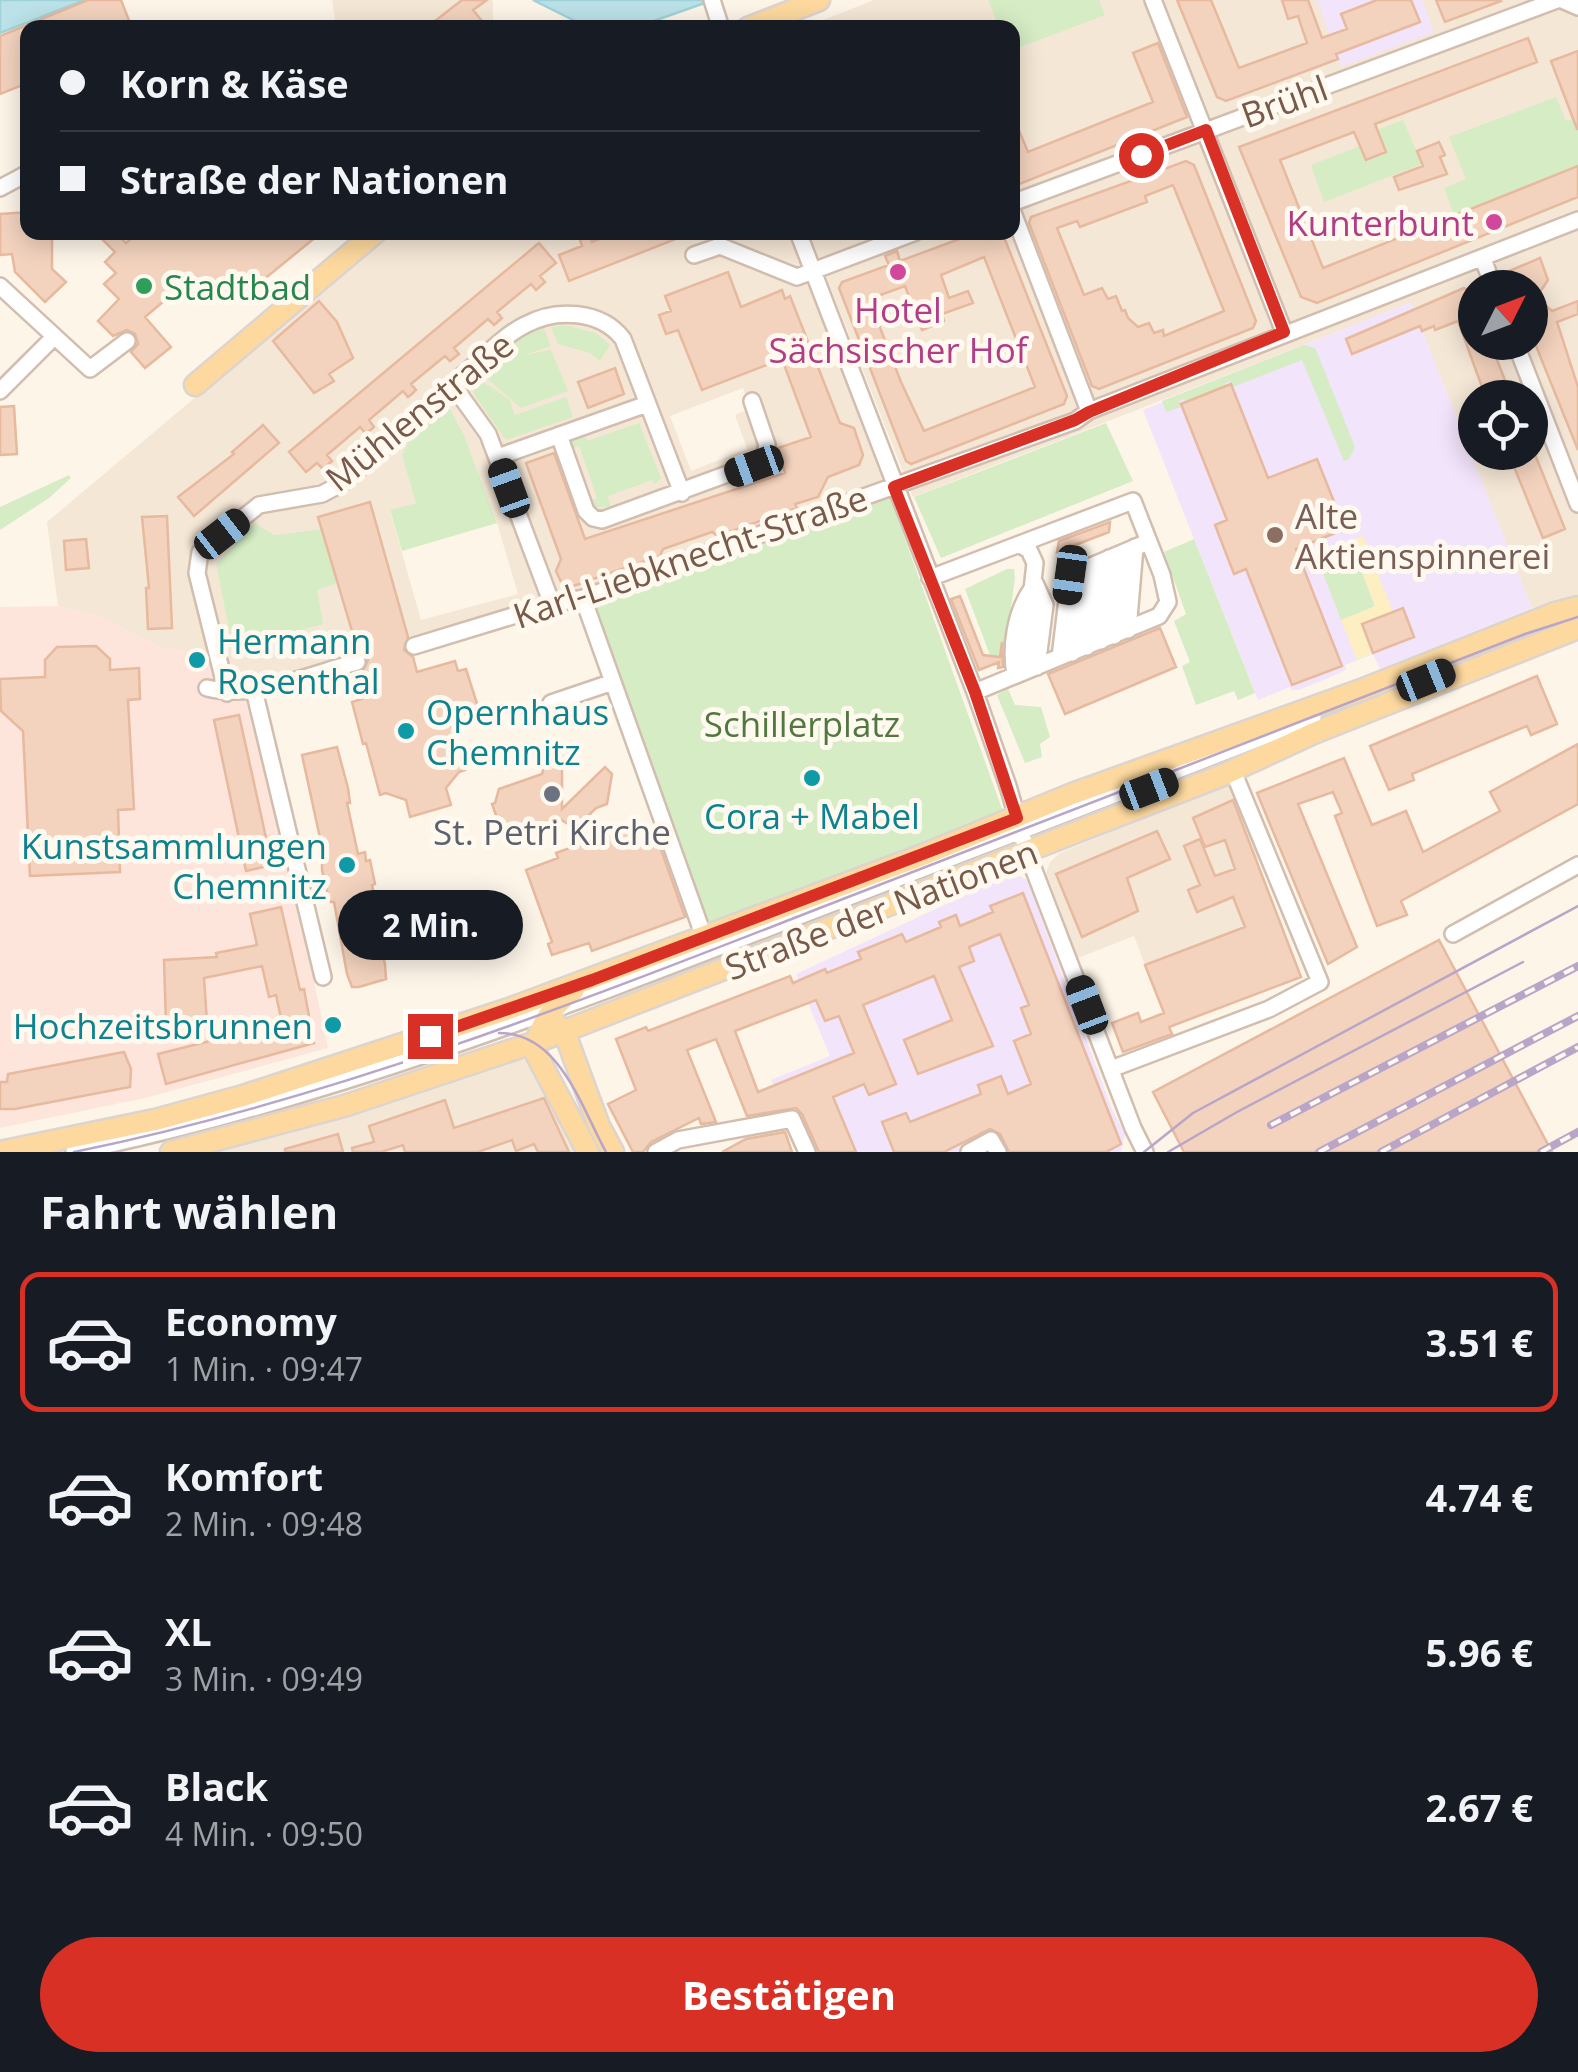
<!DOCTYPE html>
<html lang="de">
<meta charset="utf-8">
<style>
body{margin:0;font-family:"Open Sans",sans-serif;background:#242831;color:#f1f3f6;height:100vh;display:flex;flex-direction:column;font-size:38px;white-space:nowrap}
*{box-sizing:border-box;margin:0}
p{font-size:32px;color:#9ea1a6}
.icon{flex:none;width:55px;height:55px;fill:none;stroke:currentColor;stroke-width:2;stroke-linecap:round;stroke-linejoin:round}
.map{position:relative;height:1152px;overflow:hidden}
.side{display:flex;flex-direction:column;background:#171b24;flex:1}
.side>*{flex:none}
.hud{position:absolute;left:20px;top:20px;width:1000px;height:220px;border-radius:20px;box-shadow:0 5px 25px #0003;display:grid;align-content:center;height:220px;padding:0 40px;background:#171b24}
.needle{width:65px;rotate:48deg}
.controls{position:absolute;left:1458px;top:270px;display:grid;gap:20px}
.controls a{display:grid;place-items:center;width:90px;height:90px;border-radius:50%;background:#171b24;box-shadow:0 5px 25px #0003;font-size:50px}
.end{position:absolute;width:45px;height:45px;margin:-22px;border:12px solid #d93025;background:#fff;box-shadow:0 0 0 5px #fff}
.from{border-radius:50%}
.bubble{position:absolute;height:70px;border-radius:35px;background:#171b24;box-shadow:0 5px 25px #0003;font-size:32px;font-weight:700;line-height:70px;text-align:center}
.car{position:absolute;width:30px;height:60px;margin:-30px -15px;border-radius:12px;box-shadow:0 0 8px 2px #0007;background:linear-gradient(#222 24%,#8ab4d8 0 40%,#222 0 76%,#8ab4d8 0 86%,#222 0)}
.hud b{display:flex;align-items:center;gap:35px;height:95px;font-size:38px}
.hud b+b{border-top:2px solid #363941}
.hud i{width:25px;height:25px;background:#f1f3f6}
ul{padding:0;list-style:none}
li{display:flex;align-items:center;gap:30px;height:140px;margin:0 20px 15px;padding:0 20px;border:5px solid transparent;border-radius:20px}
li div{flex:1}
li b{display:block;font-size:38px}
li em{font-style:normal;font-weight:700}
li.current{border-color:#d93025}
li>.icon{width:90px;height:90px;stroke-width:1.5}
h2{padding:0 40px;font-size:45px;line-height:120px}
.primary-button{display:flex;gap:20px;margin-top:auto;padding:20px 40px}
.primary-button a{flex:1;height:115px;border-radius:60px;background:#d93025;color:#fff;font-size:40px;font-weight:700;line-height:115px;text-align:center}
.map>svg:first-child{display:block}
.residential{fill:#f5e7d6;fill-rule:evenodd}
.commercial{fill:#fde5db}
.education{fill:#f2e4fa}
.green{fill:#d5ecc5}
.sand{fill:#fdefc2}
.water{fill:#bbe2e8;stroke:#a1d2da;stroke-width:2.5}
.building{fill:#f3d3be;stroke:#e7b99e;stroke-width:2.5;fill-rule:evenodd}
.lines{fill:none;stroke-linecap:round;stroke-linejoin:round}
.minor-casing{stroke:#d2beaf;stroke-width:20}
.major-casing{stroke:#dcd4d0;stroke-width:25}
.minor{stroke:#fff;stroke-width:15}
.major{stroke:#fdd99f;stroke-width:20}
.tram{stroke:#b8a5c8;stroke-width:2.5}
.rail-casing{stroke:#b8a5c8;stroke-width:8}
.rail{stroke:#fff9ef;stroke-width:4;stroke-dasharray:11;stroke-linecap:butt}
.route{stroke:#d93025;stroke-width:12}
.hotel-dot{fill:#d1479c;stroke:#fff9ef;stroke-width:4}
.leisure-dot{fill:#2e9e5b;stroke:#fff9ef;stroke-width:4}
.education-dot{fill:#8d6e63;stroke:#fff9ef;stroke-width:4}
.culture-dot{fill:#0f9aa8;stroke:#fff9ef;stroke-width:4}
.worship-dot{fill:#6b7280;stroke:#fff9ef;stroke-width:4}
.labels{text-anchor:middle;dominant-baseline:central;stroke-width:10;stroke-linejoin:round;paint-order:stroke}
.street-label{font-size:35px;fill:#785a4a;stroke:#fff9ef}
.hotel-label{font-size:35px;fill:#b23c85;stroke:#fff9ef;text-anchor:end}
.leisure-label{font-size:35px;fill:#27864d;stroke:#fff9ef;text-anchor:start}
.education-label{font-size:35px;fill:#785e54;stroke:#fff9ef;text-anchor:start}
.culture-label{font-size:35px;fill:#0d838f;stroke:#fff9ef;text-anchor:start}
.park-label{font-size:35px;fill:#51793f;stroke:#fff9ef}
.worship-label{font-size:35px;fill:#5b616d;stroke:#fff9ef}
</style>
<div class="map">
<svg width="1578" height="1152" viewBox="0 0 1578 1152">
<rect width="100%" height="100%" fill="#fdf5e8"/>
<path class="residential" d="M332,0H493V27H336Z
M874,0H1578V594L1532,608L1411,303L913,497L809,233L1012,232V28H803ZM1475,288H1530V342H1475ZM1475,398H1530V452H1475Z
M392,232H696L698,236L711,232L714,241L737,233H792L892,487L646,574L410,646L370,502L318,517L321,529L273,535L316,590L338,583L360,659L225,692L208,655L161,648L102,617L58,606L47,522ZM728,272L764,366L702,389L678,330L666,334L659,316ZM743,388L750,409L735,415L747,449L691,471L670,416ZM450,409L464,435L497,523L518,594L421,620L390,511L416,503Z
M1233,782L1261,858L1224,873L1245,927L1145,965L1134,936L1078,958L1046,873L1050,862L1060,853Z
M510,1058L528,1060L580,1152H166Z"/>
<path class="commercial" d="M58,606L102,617L161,648L208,655L225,692L252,688L328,1048L145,1098L0,1128V607Z"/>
<path class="education" d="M1317,0H1422L1434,32L1341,67Z
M1411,302L1532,608L1380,669L1373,654L1345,665L1346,669L1340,673L1299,690H1292L1290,687L1258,700L1143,410Z
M1013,873L1031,882L1036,904L1112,1109L1125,1134L1121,1152H990L988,1148L980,1152H802L771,1080L830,1056L796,974Z"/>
<path class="green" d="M988,0H1099L1105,15L1013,50L1012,28L999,27Z
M1556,97L1566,121L1573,119L1578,131V166L1454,215L1444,188L1466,179L1449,137Z
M1403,120L1422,164L1324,202L1311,165L1360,146L1386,152L1377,130Z
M542,324L551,346L524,355L551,350L568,391L521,408L482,374L504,354L501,351Z
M565,325L596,333L610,345L600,361L590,353L558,344L551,327Z
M1304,345L1315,348L1318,355L1355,447L1349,459L1344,461L1302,360L1233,387L1231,381L1225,383L1226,386L1186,402L1184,399L1179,401L1181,407L1166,412L1162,401Z
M477,378L509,399L515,415L566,397L573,417L506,440L475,396L472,384Z
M450,409L464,435L497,523L402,551L390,510L416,503L402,455C415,431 420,413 450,409Z
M639,423L661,478L655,484L652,480L608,496L610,507H592L589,502L597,498L579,446L569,450L571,437L583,431L587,441Z
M1106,423L1133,481L941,558L914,497Z
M69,475L71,478L49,498L0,530V507Z
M888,492L1006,820L706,930L588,601Z
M254,523L274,535L321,529L338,583L317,590L323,624L233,648L216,564Z
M1194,539L1255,693L1238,700L1234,691L1196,705L1182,666L1190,662L1174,621L1186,614L1164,552Z
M1350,541L1375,607L1341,620L1316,555Z
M1007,569H1014L1015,579L1003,663L994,666L965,589Z
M1008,689L1015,705L1041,707L1050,737L1040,744L1042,757L1025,763L997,695Z"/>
<path class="sand" d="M1363,536L1393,612L1362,624L1373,653L1357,660L1341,620L1375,606L1350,541Z"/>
<path class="water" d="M0,0H85L0,33Z
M533,0H713L634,28L581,27L579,23Z"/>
<path class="building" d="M88,0H121L132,28H28V83L0,94V36Z
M462,0H487L473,10L482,21L475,28H426Z
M1177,0H1211L1239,68L1307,43L1298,16L1288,19L1282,0H1308L1322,38L1347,29L1341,14L1377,0H1411L1420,22L1336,54L1338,59L1226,101L1217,97Z
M1436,0H1500L1501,1L1445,22Z
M1528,38L1537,62L1375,124L1386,152L1366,160L1354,132L1280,160L1323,268L1578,166V197L1317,303L1301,297L1239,147Z
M1158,43L1187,117L1012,187V114L1028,152L1153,102L1133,53Z
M1578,51V129H1577L1551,61Z
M1439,142L1445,155L1440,157L1447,174L1399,190L1394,177L1423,166L1417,151Z
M1186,161L1194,165L1256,321L1253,328L1099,389L1092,386L1029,223L1031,217ZM1173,185L1224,311L1164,336L1163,330L1154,333L1149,323L1138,327L1128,318L1125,310L1122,311L1116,296L1108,299L1102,288L1084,295L1057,228L1077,221L1080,227L1147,202L1145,196Z
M28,212V232H52V269L66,282L45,302L15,272L12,254L0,255V214Z
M95,232H115L126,243L138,232H322L252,289L246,282L226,298L223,295L217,300L197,277L191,282L189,280L145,317L171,347L145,368L131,352L138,344L135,334L127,330L113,336L98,321L119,299L104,284L116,273L105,262L115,252Z
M616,232H691V233L569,281L559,255L582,246L580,240L590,236L592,242Z
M978,232H1002L1067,396L1064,404L911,464L906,461L839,288L842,282L889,265L885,256L897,251L900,261ZM984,257L1035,387L924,431L901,382L869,299L905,286L922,330L944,321L942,314L973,303L968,291L949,298L941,275Z
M539,243L556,263L540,276L545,282L536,290L531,284L497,312L502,318L494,325L488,319L454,348L459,354L454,358L450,361L445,356L411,384L416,390L412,394L408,397L403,391L369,420L374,427L366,434L360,427L327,455L332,461L323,469L317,463L306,472L289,452Z
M1540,258L1548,280L1540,292L1545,305L1552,311L1578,301V314L1557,322L1578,387V450L1530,331V288H1513L1507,272Z
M728,272L741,307L782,290L785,299L790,296L840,423L854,428L863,455L859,465L828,477L818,497L795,504L797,508L718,536L712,532L663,549L660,556L593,579L586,575L583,583L570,587L562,584L556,571L561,559L526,463L554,453L585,539L785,473L778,448L811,437L782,359L702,390L678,330L666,334L659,315L671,311L665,296Z
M1464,288L1470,291L1475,304V342H1490L1512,398H1486L1458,321L1435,330L1434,326L1422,331L1420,326L1352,354L1346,339Z
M319,301L337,322L353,358L329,374L334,381L314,393L273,341Z
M615,368L624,394L588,408L578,382Z
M1231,384L1268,478L1317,459L1345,529L1296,549L1342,666L1292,685L1246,569L1234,574L1215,525L1227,520L1181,404Z
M14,406L17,454L0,455V407Z
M263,425L279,443L194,516L178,497L234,454L232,452Z
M1508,452H1534L1565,529L1543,538Z
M370,502L408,637L404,650L413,657L417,672L455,661L458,671L466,669L479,710L449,718L465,770L459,772L446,788L451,805L410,817L406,800L386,793L380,795L366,743L363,744L352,702L362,699L359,688L367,686L363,671L368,660L358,651L318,517Z
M167,516L172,628L148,629L146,588H149L142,517Z
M1110,522L1109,532L1057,552L1059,541Z
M86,539L89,568L66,570L64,541Z
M960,596L983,655L1000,657L1002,642L1003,667L998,668L999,662L979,670L951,599Z
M1403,608L1414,637L1373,653L1362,624Z
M1160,628L1176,667L1065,714L1048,674Z
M96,646L110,659V670L139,668L140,699L128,700L134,809L118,810L120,872L30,876L23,731L1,711L0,679L45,677V660L57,647Z
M1537,676L1557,724L1531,735L1527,726L1412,774L1414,780L1389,790L1370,746Z
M239,715L272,865L246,871L214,720Z
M1578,744V804L1401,901L1407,915L1377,926L1335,816L1342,813L1333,792L1298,804L1357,947L1328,964L1257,793L1344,758L1372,825L1406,811L1423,852L1500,811L1490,792Z
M337,747L348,788L350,803H347L358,854L365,852L366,861L370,860L375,884L372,885L374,894L368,895L385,964L386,979L359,987H352L347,974L334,902H331L328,895L322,870V862L325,861L302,755Z
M554,755H562V809L605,767L612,774L607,804L596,808L580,824H568L558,818L516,833L504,826L500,827L492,804L495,803L499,789L542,774L545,763Z
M1233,800L1301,977L1169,1027L1172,1034L1123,1052L1112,1023L1138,1013L1141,1022L1164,1013L1145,965L1245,927L1233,897L1197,912L1188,890L1200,885L1184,846L1200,839L1215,876L1235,869L1225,840L1205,847L1193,818Z
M653,827L685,917L592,951L589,943L552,955L548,944L552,942L526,870L558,858L556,853L583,843L584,846L627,830L629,836Z
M1157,831L1170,859L1127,878L1138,911L1082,937L1056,874Z
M1023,893L1121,1144L1106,1152H1009L1000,1134L990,1129L944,1152H894L882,1122L906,1113L910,1122L981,1094L978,1085L1001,1076L1008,1094L1031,1084L1014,1041L1031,1034L1021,1008L1029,1005L1000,934L969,947L974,961L959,967L993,1046L918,1074L904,1040L952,1020L934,976L863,1005L896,1084L869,1095L864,1084L833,1097L856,1152H819L802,1114L796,1108L747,1116L716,1039L687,1050L716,1122L701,1124L699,1118L651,1142L643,1152H633L608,1104L636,1090L616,1039L646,1027L648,1031L790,976L793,983L825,969L827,973L861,959L858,952L902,934L906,942L941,927L939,922L956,915L960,926L993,912L990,906ZM816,1000L825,1021L839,1016L854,1053L758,1092L735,1031Z
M281,907L300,990L304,989L314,1043L166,1084L158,1054L282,1023L276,995L269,997L262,966L204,978L207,1023L166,1025L164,960L217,957L216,953L257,945L250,914Z
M1439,940L1552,1152H1184L1153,1092Z
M124,1052L131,1069L130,1087L15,1109H0V1082H7L8,1074Z
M544,1098L569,1152H538L534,1144L516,1151L512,1140L478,1152H405L403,1145L381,1152H353L352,1148L374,1142L369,1126L445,1100L454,1128Z
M785,1132L792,1152H722L746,1139Z
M338,1134L343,1152H285V1149Z"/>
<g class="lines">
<g class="minor-casing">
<path id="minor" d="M712,0L721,28
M1153,0L1284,332
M1562,0L1578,7
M0,188L28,173
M1012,203L1557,0
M1012,210L1089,411
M798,232L975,692L1008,786L1027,852L1133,1128L1145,1152
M694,255L720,246L797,277L916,232
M1483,259L1494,288
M0,286L90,369L127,341
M1515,342L1578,504
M452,384L488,434L552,604
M0,391L54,337
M559,435L586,511L593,518L602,520L763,461L767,445L752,401
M498,457L647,404
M1020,545L1029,550L1035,563L1023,672
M930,578L1133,501L1162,575L1168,602L1159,616L975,692
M1035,583L1045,605L1037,667
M583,598L704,937
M1128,630L1135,547
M1114,636L1122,553
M1101,641L1109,558
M414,646L552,604L583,598L1075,421L1089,411L1578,220
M1087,647L1096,564
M1072,653L1082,570
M1060,657L1070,575L1148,542
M1015,675C1010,647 1015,614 1031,590
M207,688C256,700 310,674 357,662
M254,690L323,977
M227,693L197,573L200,552L259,505L322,494L339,485C385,449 426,406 471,368C488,353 505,335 525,325C556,308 601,310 623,339L682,493
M551,703L613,682
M1453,934L1578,865
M1111,1069L1269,1009L1320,982L1233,771
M74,1152C322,1101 557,1010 792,919C966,852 1140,786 1313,717
M656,1152L678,1140L792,1119L807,1152
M969,1152L991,1140L998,1152"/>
</g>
<g class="major-casing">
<path id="major" d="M748,28L819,0
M195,385L376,232
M574,990C554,1004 537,1027 535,1052L588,1152
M555,1023L564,1031L599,1126L613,1152
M0,1152L155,1120L243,1096L506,1010L923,855L1072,794L1361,690L1555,613L1578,607
M171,1152L344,1106L536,1042L1223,775L1314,733L1578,628"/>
</g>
<use href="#minor" class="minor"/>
<use href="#major" class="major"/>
<path class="tram" d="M499,1033C560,1033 581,1107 606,1152
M74,1152C333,1099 579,1002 825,906C1058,816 1292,725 1525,634L1578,617
M1144,1152L1193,1113L1578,906
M1168,1152L1237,1112L1523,962"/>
<g class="rail-casing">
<path id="rail" d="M1271,1125L1578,966
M1319,1152L1578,1016
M1381,1152L1578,1047
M1541,1152L1578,1132"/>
</g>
<use href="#rail" class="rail"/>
</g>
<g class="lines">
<path class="route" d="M430,1036L592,980L1017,818L975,692L894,487L1075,420L1089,412L1284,332L1206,130L1141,155"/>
</g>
<g class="hotel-dot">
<circle cx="1494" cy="222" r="10"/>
<circle cx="898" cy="272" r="10"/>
</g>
<circle class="leisure-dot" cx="144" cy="286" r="10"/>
<circle class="education-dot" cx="1275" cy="535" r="10"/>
<g class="culture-dot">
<circle cx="197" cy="660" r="10"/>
<circle cx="406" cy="731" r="10"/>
<circle cx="812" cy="778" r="10"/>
<circle cx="347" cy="865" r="10"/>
<circle cx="333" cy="1025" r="10"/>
</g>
<circle class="worship-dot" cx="552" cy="794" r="10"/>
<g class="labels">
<g class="street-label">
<text transform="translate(1284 101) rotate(-20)">Brühl</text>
<text transform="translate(419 411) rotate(-39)">Mühlenstraße</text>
<text transform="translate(690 556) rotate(-19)">Karl-Liebknecht-Straße</text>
<text transform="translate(881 909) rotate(-21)">Straße der Nationen</text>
</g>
<g class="hotel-label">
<text x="1474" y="222">Kunterbunt</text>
<text x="898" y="309" text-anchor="middle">Hotel<tspan x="898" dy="40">Sächsischer Hof</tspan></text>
</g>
<g class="leisure-label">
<text x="164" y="286">Stadtbad</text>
</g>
<g class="education-label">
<text x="1295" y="515">Alte<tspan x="1295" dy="40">Aktienspinnerei</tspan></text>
</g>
<g class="culture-label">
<text x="217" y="640">Hermann<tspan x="217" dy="40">Rosenthal</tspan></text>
<text x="426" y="711">Opernhaus<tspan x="426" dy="40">Chemnitz</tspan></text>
<text x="812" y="815" text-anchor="middle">Cora + Mabel</text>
<text x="327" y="845" text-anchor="end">Kunstsammlungen<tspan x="327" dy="40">Chemnitz</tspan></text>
<text x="313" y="1025" text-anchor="end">Hochzeitsbrunnen</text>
</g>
<g class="park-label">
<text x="802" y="723">Schillerplatz</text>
</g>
<g class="worship-label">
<text x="552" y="831">St. Petri Kirche</text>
</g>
</g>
</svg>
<div class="controls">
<a><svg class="needle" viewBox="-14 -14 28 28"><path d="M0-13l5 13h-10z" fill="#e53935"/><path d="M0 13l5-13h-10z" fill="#9ea1a6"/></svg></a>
<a><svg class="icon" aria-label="locate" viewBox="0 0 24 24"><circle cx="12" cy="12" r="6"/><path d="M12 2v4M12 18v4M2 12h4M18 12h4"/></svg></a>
</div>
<i class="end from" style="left:1141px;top:155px"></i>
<i class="end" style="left:430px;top:1036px"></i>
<div class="bubble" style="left:338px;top:890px;width:185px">2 Min.</div>
<i class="car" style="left:754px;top:466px;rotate:250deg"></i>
<i class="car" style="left:509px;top:488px;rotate:340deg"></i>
<i class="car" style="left:222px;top:534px;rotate:52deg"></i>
<i class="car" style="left:1070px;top:575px;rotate:188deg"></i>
<i class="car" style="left:1426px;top:680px;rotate:68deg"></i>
<i class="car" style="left:1149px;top:789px;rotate:69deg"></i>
<i class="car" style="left:1087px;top:1005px;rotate:339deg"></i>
<div class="hud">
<b><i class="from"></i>Korn &amp; Käse</b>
<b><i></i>Straße der Nationen</b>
</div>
</div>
<section class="side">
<h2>Fahrt wählen</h2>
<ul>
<li class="current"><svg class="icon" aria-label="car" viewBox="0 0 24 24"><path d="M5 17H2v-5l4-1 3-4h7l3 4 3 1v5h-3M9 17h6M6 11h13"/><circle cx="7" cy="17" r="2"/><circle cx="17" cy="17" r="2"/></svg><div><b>Economy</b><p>1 Min. · 09:47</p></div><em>3.51 €</em></li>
<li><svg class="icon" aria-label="car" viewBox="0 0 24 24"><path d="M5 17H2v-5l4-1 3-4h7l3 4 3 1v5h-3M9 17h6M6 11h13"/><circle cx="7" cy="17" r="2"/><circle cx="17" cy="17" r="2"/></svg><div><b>Komfort</b><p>2 Min. · 09:48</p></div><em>4.74 €</em></li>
<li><svg class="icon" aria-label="car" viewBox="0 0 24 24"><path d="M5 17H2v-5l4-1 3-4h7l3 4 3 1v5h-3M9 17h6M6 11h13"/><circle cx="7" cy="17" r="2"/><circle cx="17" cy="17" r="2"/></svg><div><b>XL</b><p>3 Min. · 09:49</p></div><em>5.96 €</em></li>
<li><svg class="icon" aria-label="car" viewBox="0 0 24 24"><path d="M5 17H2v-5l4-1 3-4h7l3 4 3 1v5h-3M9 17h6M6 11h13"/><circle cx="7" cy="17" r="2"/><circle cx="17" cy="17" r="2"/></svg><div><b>Black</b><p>4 Min. · 09:50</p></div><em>2.67 €</em></li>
</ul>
<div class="primary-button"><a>Bestätigen</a></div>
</section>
